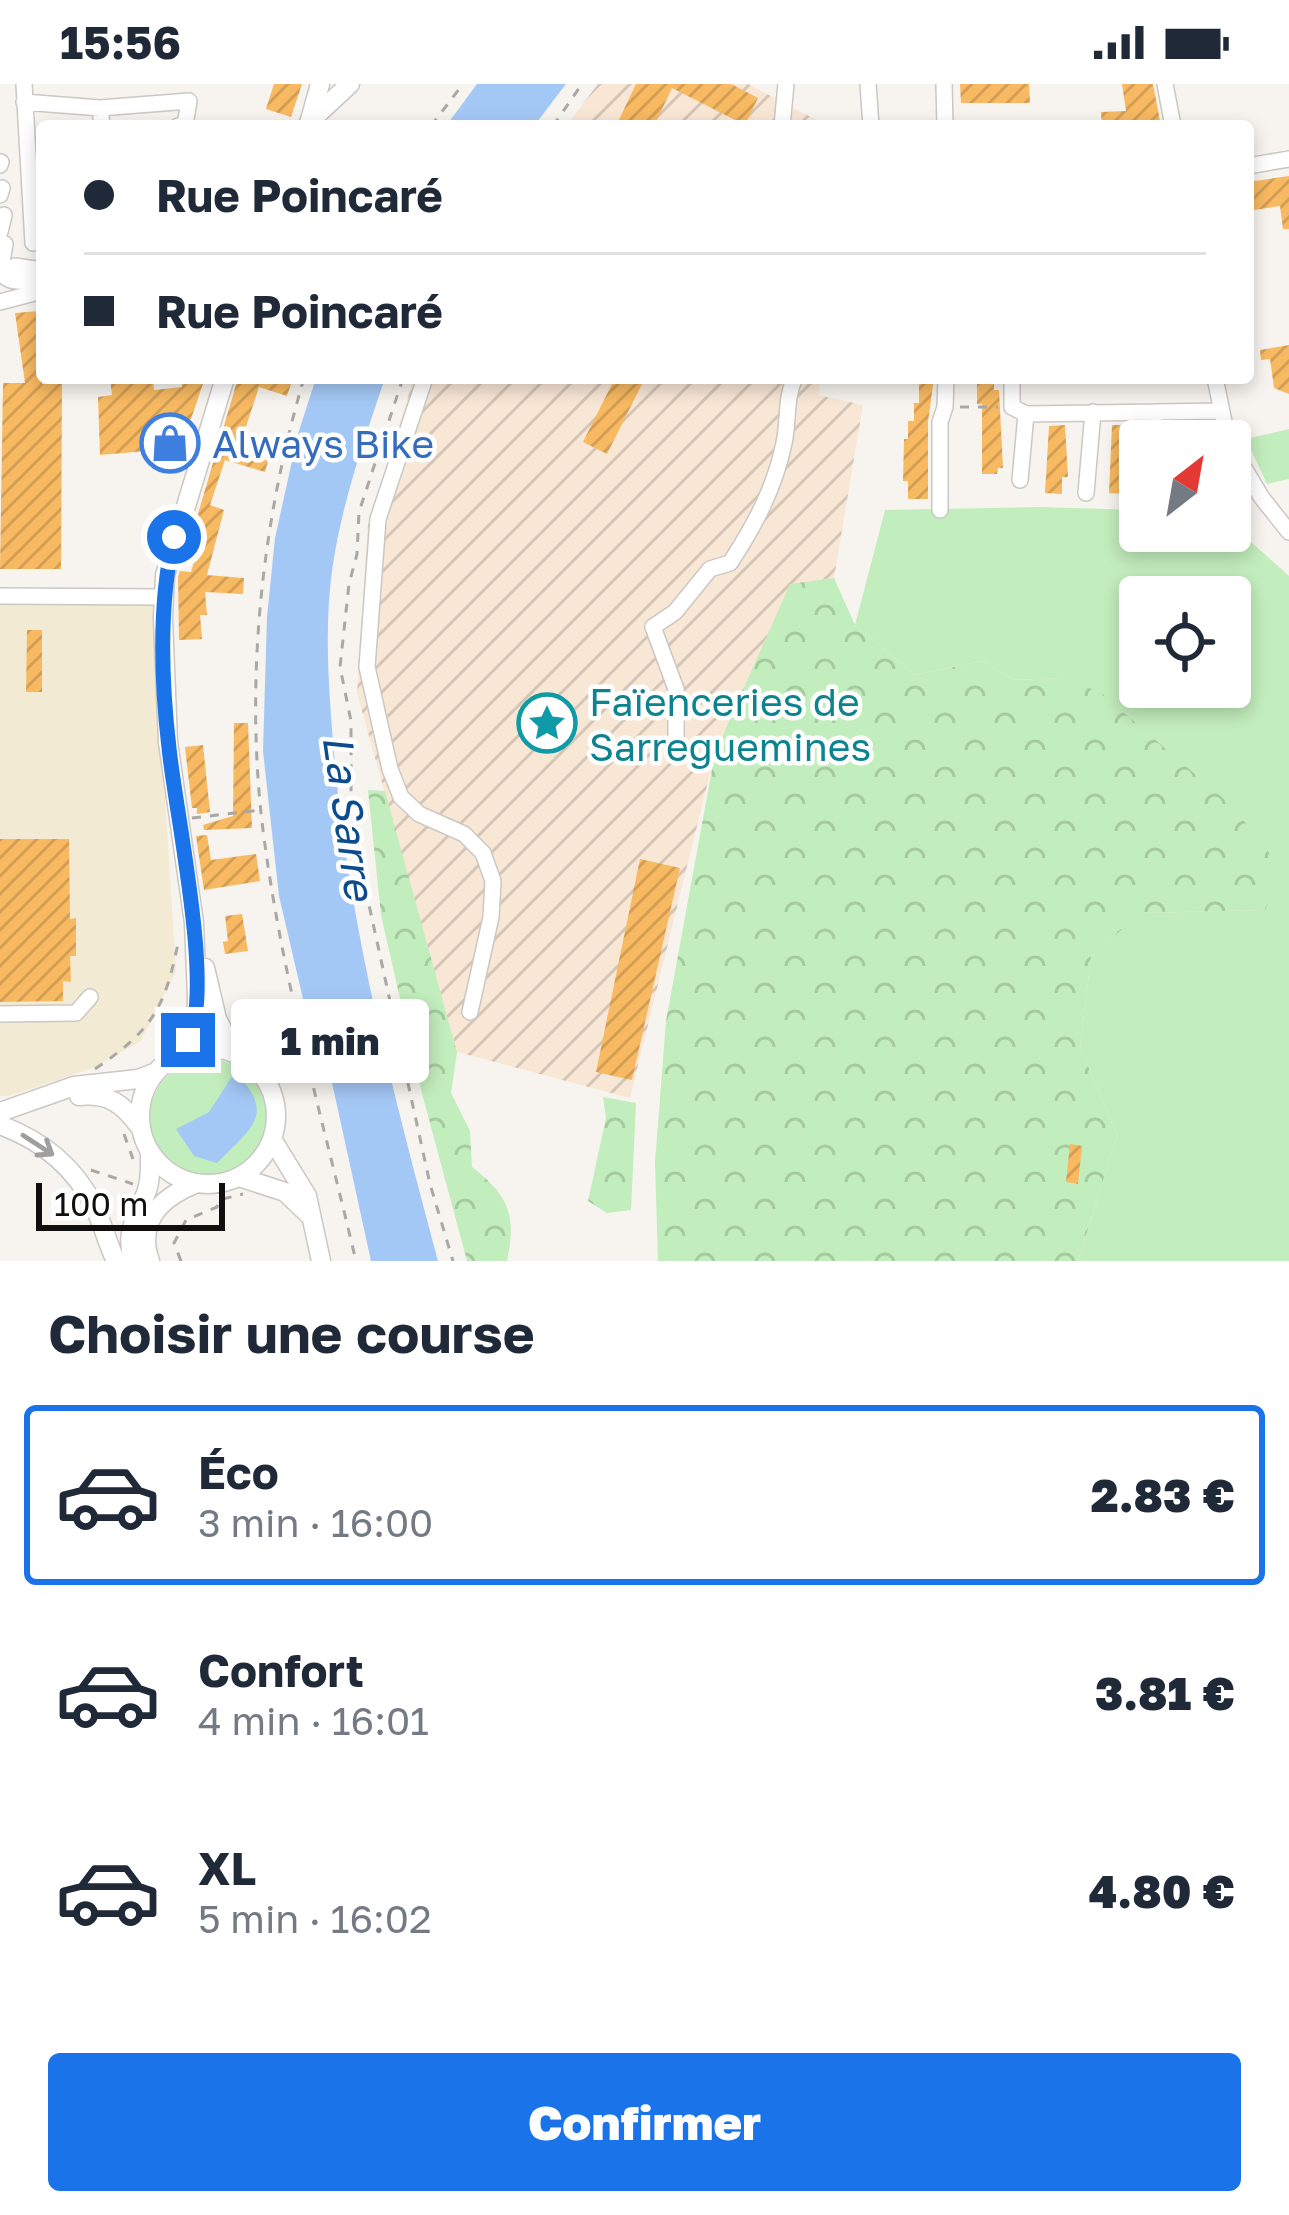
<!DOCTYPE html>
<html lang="fr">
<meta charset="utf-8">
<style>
body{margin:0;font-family:"Golos Text",sans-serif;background:#f2f2f3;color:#1f2937;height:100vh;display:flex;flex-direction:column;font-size:45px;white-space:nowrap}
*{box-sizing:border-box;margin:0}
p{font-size:39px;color:#747a83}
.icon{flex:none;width:66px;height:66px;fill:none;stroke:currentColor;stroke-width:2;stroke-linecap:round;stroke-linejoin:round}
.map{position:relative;height:1177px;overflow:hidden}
.sheet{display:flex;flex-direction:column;background:#fff;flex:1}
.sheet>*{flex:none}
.banner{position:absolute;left:36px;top:36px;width:1218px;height:264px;border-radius:12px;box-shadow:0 6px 18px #0003;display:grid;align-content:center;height:264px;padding:0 48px;background:#fff}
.needle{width:78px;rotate:31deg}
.fabs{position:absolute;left:1119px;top:336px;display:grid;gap:24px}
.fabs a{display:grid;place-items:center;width:132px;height:132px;border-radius:12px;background:#fff;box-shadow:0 6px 18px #0003;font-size:60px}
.scale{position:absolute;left:36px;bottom:30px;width:189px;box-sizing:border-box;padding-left:12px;border:6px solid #100f0e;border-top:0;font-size:33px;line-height:42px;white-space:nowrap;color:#100f0e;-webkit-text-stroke:9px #fff;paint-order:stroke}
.end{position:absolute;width:54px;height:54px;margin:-27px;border:15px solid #1a73e8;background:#fff;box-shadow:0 0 0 6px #fff}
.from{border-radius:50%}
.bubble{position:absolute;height:84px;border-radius:12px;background:#fff;box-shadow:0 6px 18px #0003;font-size:39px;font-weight:800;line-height:84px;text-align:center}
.banner b{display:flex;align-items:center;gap:42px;height:114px;font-size:45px}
.banner b+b{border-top:3px solid #e0e1e3}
.banner i{width:30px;height:30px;background:#1f2937}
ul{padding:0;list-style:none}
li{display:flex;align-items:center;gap:36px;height:180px;margin:0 24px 18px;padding:0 24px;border:6px solid transparent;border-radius:12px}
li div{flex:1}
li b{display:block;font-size:45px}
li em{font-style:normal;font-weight:800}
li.selected{border-color:#1a73e8}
li>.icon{width:108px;height:108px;stroke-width:1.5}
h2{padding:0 48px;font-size:54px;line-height:144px}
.button{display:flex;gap:24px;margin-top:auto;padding:24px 48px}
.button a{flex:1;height:138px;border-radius:12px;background:#1a73e8;color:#fff;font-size:48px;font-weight:800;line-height:138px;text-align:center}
.status{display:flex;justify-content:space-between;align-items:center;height:84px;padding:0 60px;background:#fff;direction:ltr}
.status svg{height:33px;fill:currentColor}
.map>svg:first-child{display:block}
.commercial{fill:#f3ead4}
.industrial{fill:url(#industrial-furrows)}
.green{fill:#c2edbc;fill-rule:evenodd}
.forest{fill:url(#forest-crowns)}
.water{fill:#a4c8f6}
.building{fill:url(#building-hatch)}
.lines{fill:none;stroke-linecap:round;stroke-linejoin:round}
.minor-casing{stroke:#cbc8c3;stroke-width:18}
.major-casing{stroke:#cbc8c3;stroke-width:21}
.path{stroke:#aaa8a4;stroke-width:3;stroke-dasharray:9 9;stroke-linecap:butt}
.minor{stroke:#fff;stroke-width:15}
.major{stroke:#fff;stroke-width:18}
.oneway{stroke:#9f9f9f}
.route{stroke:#1a73e8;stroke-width:15}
.labels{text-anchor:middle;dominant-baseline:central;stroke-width:9;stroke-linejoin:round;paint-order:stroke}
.shop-label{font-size:39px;fill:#366cbe;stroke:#fff;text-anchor:start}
.culture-label{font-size:39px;fill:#0d838f;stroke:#fff;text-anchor:start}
.water-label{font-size:42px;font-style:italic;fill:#0c4b8d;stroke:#fff}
</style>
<div class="status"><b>15:56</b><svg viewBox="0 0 49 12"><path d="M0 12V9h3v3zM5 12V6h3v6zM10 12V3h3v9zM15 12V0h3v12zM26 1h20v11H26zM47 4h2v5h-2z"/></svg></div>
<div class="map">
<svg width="1289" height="1177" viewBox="0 0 1289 1177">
<defs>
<pattern id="industrial-furrows" width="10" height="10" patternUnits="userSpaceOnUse" patternTransform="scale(3)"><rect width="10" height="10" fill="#f9e7d6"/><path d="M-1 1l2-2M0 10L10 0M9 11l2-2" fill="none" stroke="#d4c5b6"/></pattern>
<pattern id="forest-crowns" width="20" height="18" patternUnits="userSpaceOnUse" patternTransform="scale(3)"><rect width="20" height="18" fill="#c2edbc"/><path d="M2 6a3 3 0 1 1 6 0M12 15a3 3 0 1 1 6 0" fill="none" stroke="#a6caa0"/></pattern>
<pattern id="building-hatch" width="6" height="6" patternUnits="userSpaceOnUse" patternTransform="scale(3)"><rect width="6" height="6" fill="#f7b962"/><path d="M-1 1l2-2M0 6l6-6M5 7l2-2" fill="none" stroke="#d39e54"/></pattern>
</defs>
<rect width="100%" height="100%" fill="#f7f4ef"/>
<path class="commercial" d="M0,508L152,510L176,887L141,957L95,983L9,1012H0Z"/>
<path class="industrial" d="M598,0H748L828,42H566Z
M414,294H822L818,311L863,321L834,494L790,501L715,669L630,1014L457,968L357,609L368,441Z"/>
<path class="green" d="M1289,345V395L1267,400L1246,355Z
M1039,423L1140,426V447H1230V439L1289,492V1177H1078L1117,1051L1080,963L1091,872L1140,829L1265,826L1060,594L1014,596L982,577L915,591L855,541L885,426ZM1140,513H1230V603H1140Z
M150 1033a58 58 0 1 1 116 0a58 58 0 1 1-116 0Z"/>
<path class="forest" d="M834,494L855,541L915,591L982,577L1014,596L1060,594L1100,608L1233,723L1284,788L1265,826L1141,829L1091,872L1080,963L1117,1051L1078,1177H658L655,1078L666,937L715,669L790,500Z
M368,706L385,707L457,968L451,1009L470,1047L472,1083C508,1111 517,1130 507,1177H467L420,1002L381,831Z
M603,1013L636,1019L631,1126L607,1129L588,1117L606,1034Z"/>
<path class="water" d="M477,0H566L534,42H446Z
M316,294H385C364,357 341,421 332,487C324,547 329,609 334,669C349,844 393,1008 438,1177H371L329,985L311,949L279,812L263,667L267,533L275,454L298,350Z
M235,988C277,1031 251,1044 217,1079L194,1072L176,1045L209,1028Z"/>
<path class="building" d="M274,0H302L291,33L266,25Z
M636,0H731L758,14L745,41L672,4L654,42H616Z
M960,0H1029L1030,19H961Z
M1122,0H1153L1161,42H1102L1101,28L1126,27Z
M1289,92V145H1283L1280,122L1248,127V98Z
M39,227L42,300H62L61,485H0L3,299H25L15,229Z
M1289,261V310L1274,304L1270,275L1261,276L1260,266Z
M110,294H153L154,306L182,303L181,294H205L181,364L100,371L98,313L112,311Z
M238,294H293L287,312L259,303L238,367L268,377L265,388L225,376L210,421L224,426L207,491L244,494L243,510L205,508L207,531H200L202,555L179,556L178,493L180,487L191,488L199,460L190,457Z
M615,294H645L607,370L583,358Z
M919,294H934L928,338V415H908V397H903L904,355H908V337H914V319H919Z
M977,294H994V306H999L1003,384H998L997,390H982V320H977Z
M1065,341L1068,393H1062V410L1045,409L1049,342Z
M1112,341H1135V368H1131V393H1125V410L1109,409Z
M27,546H42V608H26Z
M234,639H248L252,744L204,746L203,741L233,732Z
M203,661L210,728L197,730V724H192L185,663Z
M207,751L211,776L256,770L260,797L204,806L196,752Z
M0,755H69L70,835L76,834V872H70L71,898L63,897V917L0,918Z
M640,775L680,784L632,996L596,988Z
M242,830L248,867L225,870L223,858L228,857L225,832Z
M1070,1060L1082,1062L1078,1100L1066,1098Z"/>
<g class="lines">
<g class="minor-casing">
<path id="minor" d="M24,0L33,159
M868,0L871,42
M944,0L945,42
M1165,0L1173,42
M24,18L100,24L189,17L185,41L178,42
M100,24L102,42
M782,42L786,0
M0,81L1,78
M1248,82L1289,75
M0,111L2,104
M0,148L4,131
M15,182L42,186
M0,188C12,203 26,196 42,192
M0,190L5,160
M0,218L42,207
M425,294L378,435L367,583L390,685L401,713L419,730L464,750L483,769L493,797L491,833L470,928
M1012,294V323L1026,330L1220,327
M1215,294L1228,357
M1153,357L1155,328
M1230,361L1262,414L1289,448
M1020,396L1026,330
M1086,409L1093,328
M940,426V338L945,323L946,294
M0,512L164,513
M676,655V605L653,543L675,528L710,485L730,479C755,441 775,403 784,359C789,337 785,314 795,294
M0,930L76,929L90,913"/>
</g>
<g class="major-casing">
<path id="major" d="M310,36L320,0
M309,38L350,0
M205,884L217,935L235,970
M140 1032a68 68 0 1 1 136 0a68 68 0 1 1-136 0Z
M181,969L196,943L197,914L194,839L168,658L163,534L165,491L225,294
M79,1012C108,1009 122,1019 139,1042
M3,1027L74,1002L138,995L154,989
M0,1041C41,1056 74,1082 94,1122C103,1140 107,1159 116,1177
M272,1055L307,1112L321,1177
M239,1093L285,1108L308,1130
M134,1177C124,1150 136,1134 146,1109C151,1097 150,1083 150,1069
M150,1177C136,1138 160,1114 195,1100"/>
</g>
<path class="path" d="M431,42L463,0
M553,42L582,0
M304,294C263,433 246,584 261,729C278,880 321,1029 356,1177
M403,294L359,428L357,470L349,500L340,583L351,637V709L355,757L430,1100L453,1177
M960,323H998
M192,734L260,726
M95,985C151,947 165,925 178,859
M124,1050L133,1075
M91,1086L133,1100
M218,1100L219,1114
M181,1177L174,1159L186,1136L217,1123L219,1116L243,1110"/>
<use href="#minor" class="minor"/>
<use href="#major" class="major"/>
</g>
<defs><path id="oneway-shaft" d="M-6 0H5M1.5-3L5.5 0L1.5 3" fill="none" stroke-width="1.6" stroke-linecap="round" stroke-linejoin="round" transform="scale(3)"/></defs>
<use class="oneway" href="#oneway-shaft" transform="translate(38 1061) rotate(33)"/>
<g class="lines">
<path class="route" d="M174,453C158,521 161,595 169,664C175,726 215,908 188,956"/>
</g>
<defs>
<g id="shop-ring" transform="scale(3)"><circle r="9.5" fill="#fff" stroke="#3f7fe0" stroke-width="1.5"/><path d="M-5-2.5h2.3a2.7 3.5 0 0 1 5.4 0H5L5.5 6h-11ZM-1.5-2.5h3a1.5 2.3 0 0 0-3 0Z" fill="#3f7fe0"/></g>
<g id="sight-ring" transform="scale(3)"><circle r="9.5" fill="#fff" stroke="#0f9aa8" stroke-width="1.5"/><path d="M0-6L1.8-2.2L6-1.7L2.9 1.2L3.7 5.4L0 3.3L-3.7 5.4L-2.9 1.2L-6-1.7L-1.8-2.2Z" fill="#0f9aa8"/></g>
</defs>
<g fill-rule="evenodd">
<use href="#shop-ring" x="170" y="359"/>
<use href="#sight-ring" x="547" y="639"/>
</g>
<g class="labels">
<g class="shop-label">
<text x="212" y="359">Always Bike</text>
</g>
<g class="culture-label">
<text x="589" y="617">Faïenceries de<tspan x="589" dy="45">Sarreguemines</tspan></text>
</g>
<g class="water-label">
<text transform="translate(350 733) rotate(82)">La Sarre</text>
</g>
</g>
</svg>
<div class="fabs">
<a><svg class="needle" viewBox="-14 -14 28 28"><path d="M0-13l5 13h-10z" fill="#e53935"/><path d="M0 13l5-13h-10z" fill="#747a83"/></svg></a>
<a><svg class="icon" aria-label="locate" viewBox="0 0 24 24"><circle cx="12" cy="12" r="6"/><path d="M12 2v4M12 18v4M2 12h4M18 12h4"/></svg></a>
</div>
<div class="scale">100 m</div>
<i class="end from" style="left:174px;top:453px"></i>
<i class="end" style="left:188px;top:956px"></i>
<div class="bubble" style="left:231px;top:915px;width:198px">1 min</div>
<div class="banner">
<b><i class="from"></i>Rue Poincaré</b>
<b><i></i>Rue Poincaré</b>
</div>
</div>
<section class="sheet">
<h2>Choisir une course</h2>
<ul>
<li class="selected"><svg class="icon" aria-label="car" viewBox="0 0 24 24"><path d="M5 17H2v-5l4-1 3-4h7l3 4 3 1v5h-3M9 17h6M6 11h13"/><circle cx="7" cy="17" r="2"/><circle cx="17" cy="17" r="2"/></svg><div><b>Éco</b><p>3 min · 16:00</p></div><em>2.83 €</em></li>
<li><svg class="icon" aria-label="car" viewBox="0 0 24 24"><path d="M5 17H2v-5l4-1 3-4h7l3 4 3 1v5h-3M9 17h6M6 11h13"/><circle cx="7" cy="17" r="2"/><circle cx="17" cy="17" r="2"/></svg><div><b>Confort</b><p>4 min · 16:01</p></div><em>3.81 €</em></li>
<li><svg class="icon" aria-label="car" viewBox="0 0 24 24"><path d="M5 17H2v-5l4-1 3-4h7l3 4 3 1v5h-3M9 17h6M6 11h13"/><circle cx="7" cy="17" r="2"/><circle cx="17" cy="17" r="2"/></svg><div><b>XL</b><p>5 min · 16:02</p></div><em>4.80 €</em></li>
</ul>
<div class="button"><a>Confirmer</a></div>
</section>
